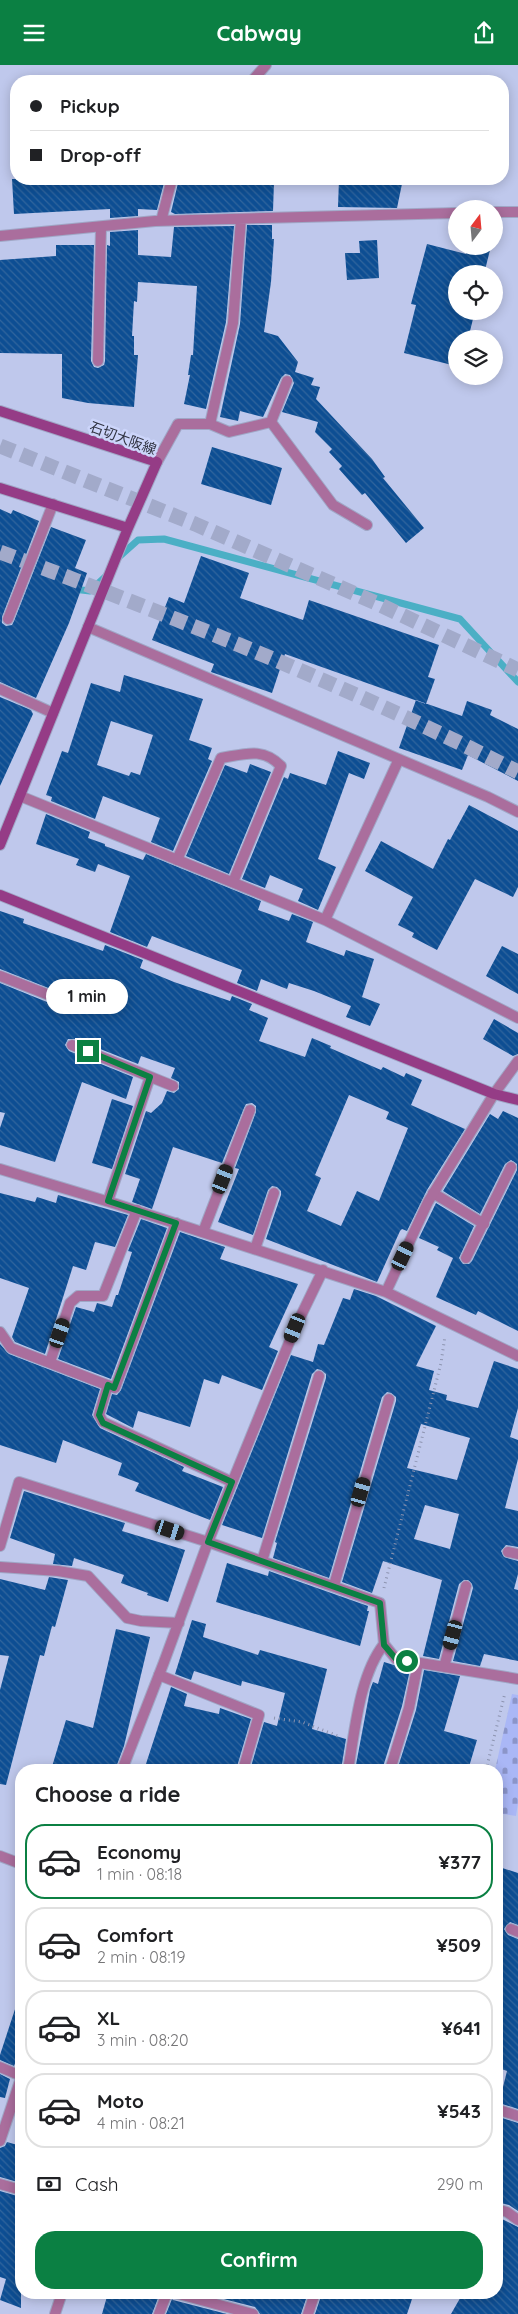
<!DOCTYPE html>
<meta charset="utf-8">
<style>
body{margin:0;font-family:Quicksand,"Noto Sans JP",sans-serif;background:#f6f6f6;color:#202124;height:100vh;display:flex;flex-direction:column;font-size:19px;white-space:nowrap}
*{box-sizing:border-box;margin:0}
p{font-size:16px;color:#757577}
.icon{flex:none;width:28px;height:28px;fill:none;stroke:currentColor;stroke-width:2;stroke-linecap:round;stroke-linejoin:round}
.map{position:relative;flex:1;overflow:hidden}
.side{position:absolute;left:15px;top:1699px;width:488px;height:535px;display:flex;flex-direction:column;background:#fff;border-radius:20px;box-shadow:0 2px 12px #0003}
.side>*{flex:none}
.hud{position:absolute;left:10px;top:10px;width:499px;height:110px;border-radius:20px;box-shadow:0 2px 12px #0003;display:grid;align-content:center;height:110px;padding:0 20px;background:#fff}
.needle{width:32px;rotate:16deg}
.fabs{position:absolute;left:448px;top:135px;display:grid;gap:10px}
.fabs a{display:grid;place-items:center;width:55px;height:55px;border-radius:50%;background:#fff;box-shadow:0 2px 12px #0003;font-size:25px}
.end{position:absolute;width:22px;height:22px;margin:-11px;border:6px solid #0b8043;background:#fff;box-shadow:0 0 0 2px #fff}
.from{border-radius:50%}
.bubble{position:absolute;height:35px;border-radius:18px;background:#fff;box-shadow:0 2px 12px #0003;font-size:16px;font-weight:700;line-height:35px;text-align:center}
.car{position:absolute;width:15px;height:30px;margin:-15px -8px;border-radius:6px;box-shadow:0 0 4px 1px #0007;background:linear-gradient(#222 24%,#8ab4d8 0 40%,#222 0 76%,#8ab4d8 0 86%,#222 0)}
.hud b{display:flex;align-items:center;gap:18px;height:48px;font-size:19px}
.hud b+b{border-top:1px solid #e0e0e0}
.hud i{width:12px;height:12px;background:#202124}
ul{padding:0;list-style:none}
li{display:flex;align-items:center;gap:15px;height:75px;margin:0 10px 8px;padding:0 10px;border:2px solid #e0e0e0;border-radius:20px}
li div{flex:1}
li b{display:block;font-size:19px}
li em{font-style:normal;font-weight:700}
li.on{border-color:#0b8043}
li>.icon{width:45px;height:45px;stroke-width:1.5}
h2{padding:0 20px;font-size:22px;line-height:60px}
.pay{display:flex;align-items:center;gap:12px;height:55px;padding:0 20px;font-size:19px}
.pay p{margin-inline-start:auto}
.action{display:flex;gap:10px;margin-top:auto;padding:10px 20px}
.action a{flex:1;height:58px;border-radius:20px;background:#0b8043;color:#fff;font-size:20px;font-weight:700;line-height:58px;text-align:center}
header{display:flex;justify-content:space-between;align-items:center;height:65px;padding:0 20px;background:#0b8043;color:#fff;font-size:22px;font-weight:700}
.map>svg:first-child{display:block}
.cemetery{fill:url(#cemetery-stones)}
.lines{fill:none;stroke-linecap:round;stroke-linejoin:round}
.stream{stroke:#4bafc5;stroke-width:7}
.building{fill:url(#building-back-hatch);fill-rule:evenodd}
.highway-tunnel{stroke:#a2aaca;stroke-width:15;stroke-dasharray:15 8;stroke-linecap:butt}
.lane-casing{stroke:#a0a7c6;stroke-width:12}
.street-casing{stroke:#a0a7c6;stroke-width:12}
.secondary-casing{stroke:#a0a7c6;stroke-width:12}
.path{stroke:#8d94b0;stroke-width:3;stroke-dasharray:1 4;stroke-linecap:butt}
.lane{stroke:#aa6e9d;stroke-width:10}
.street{stroke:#aa6e9d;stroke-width:10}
.secondary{stroke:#953c86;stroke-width:10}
.route{stroke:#0b8043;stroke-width:6}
.labels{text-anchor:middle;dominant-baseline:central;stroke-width:5;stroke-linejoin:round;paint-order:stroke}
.street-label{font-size:14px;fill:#303341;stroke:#ccd5fa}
</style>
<header><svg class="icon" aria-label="menu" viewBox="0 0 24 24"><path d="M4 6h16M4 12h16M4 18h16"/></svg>Cabway<svg class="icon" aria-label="share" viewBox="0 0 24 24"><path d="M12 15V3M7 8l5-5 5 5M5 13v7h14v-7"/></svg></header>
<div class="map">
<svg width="518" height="2249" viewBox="0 0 518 2249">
<defs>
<pattern id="cemetery-stones" width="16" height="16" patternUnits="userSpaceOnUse" patternTransform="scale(1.25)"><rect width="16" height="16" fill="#aab7f6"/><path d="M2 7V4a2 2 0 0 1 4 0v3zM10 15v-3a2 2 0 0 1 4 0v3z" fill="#8b95c9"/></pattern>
<pattern id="building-back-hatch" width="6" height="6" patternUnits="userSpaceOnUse" patternTransform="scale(1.25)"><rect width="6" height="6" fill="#0d4e93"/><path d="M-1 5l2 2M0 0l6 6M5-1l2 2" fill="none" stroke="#31659d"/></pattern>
</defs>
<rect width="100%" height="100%" fill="#bfc8ec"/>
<path class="cemetery" d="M512,1629L518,1630V1738L516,1751L496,1748L495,1705Z"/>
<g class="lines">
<path class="stream" d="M119,492L138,475L164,474L460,554L518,617
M73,524L90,526L106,511"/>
</g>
<path class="building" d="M12,114H165L157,145L138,144V151L110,153V144L14,149Z
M179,114L274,117L273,146L175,149L171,147Z
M339,114H403L397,143L338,142Z
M247,160H272V174H274L271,217L264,267L278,271L298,297L295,307L314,313L311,320L320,322L316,334L372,394L385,412L383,413L424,463L406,478L365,428L362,430L339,404L342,401L329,387L332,384L315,367L318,357L282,347L294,318L290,310L285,309L281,313L263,352L240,346L238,356L220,352L240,259Z
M234,161L226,257L206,344L184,339L190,310H188L191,290H193L197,221L138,217L137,237L134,236L132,271H134V290H138L134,342L88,338L62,333V289L0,288V195L56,191V180H94L91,296L94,302L98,303L104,300L105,296L107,180L110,181V167L138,165V190L171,192L174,162Z
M377,175L379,213L347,215L345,188H360L359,176Z
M427,179L466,189L468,181H491L484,209H456V246H475L468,274H456V301L404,288L416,240L411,239Z
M212,382L282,403L271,440L201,419Z
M0,444L11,449L13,445L39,456L2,552V558L6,561L12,560L14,556L51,462L86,475L75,503L87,508L69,558L36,633L0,617Z
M201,491L249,508L240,533L303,555L309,535L439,580L428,612L435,614L426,639L285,589L272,628L211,607L214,599L152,575L169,532L184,538Z
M124,610L203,634L189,675L212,683L208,694L212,696L173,786L151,777L160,753L103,731L95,754L51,736L52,732L46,730L62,686L68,688L91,618L120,627ZM111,656L153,670L140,710L131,707L129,711L97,700Z
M0,632L31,645L33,649L0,721Z
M416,635L462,651L467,636L492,645L490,650L518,664V716L468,690L462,705L399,683Z
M338,686L370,698L364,714L349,708L318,794L336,802L318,845L298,836L303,824L270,810L265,823L242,814L284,712L288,714L290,708L326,720Z
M250,699L271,707L229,809L186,791L225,700L247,708Z
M469,740L518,766V822L513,832L475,814L437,885L412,872L414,868L398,860L413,832L365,806L381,776L433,804L448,774L450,775Z
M46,749L90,767L88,773L105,779V781L143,795L146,789L261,836L258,845L289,856L292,849L313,857L306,877L344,891L346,885L374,894L362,932L380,939L370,961L346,952L351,941L314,926L289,918L287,924L261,914L257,926L237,918L242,905L152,871L147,882L110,867L130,811L98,799L95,807L76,800L79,794L36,779Z
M0,846L24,854L23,858L103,886L105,880L143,895L140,903L174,917L230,936L232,931L252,939L249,945L268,953L259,976L305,992L312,973L331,981L330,983L381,1005L383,1002L404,1012L406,1008L422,1015L411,1040L465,1064L427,1125L407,1166L402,1164L400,1166L377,1217L266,1174L281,1130V1126L277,1122L272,1121L268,1125L253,1170L218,1157L239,1104L235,1103L256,1047V1041L252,1038L246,1039L244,1043L222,1098L173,1082L152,1144L132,1137L140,1114L125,1109L146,1046L151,1048L162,1038L167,1026L174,1028L179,1024V1017L171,1013L175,1003L141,991L138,999L75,974H68L65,980L69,986L133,1012L126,1034L82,1017L55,1097L0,1080V1063L5,1048L0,1047V918L52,939L59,937L61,931L56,926L0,904ZM349,1030L389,1047L386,1054L408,1063L379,1136L357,1126L341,1161L307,1146L321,1113L315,1110Z
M502,881L518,889V929L486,911Z
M494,954L518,968V989L513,991L483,974Z
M112,1034L133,1041L112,1104L92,1098Z
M503,1046L518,1053V1266L478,1246L476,1250L436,1232L453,1193L437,1185L439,1182L419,1173L436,1138L474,1161L459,1193L463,1199H469L472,1196L517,1105V1099L511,1095L505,1099L480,1149L443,1126L490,1049L498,1054Z
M0,1128L35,1137L37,1132L56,1138L58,1130L128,1150L115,1182L95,1177L86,1205L73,1201L45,1289L15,1277L12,1272L29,1223L0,1213Z
M141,1154L167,1163L111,1314L58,1294L76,1242L94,1247L97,1238L112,1242L116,1230H118L132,1187L128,1186Z
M180,1167L225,1182L220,1194L298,1219L269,1282L278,1286L262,1325L222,1310L219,1319L204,1314L190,1362L138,1346L133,1363L106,1349L112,1329L117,1330L121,1325Z
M354,1224L376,1231L436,1261L416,1301L434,1306L429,1325L447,1330L446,1335L478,1343L494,1296L518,1304V1343L510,1372L518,1375V1394L505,1443L518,1446V1482L506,1480L501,1486L504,1492L518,1496V1509L514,1524L518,1525V1596L484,1589L480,1601L453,1596L473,1523L472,1519L468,1515H464L459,1519L439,1594L423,1591L442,1515L383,1496L372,1528L342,1517L396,1336V1332L391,1328L387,1327L382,1332L329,1513L273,1493L277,1478L275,1477L326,1313V1309L321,1305L317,1304L312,1309L262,1473L222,1460L291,1290L313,1297L318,1279L324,1280L343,1233L350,1235ZM421,1359L470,1373L457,1415L407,1403ZM425,1440L459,1449L450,1484L414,1474Z
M0,1279L9,1289L100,1324L92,1350L100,1363L184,1402L182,1406L223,1422L210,1455L135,1426L139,1418L118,1410L122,1398L63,1375L56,1398L0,1380Z
M24,1426L125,1458L122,1466L185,1485L168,1537L147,1530L148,1528L121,1518L124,1510L74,1493L72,1501L53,1499L55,1489L10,1473Z
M227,1498L268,1511L269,1506L368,1541L367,1546H369L360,1581L216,1537Z
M49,1512L68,1515L55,1562L52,1561L44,1591L40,1590L6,1720L0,1719V1625L9,1591L0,1590V1514L45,1525Z
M192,1555L206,1559L203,1572L258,1590L260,1585L327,1604L312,1664L346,1674L341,1705H250L264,1657L277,1661L285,1628L242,1616L241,1621L194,1606L191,1615L175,1609Z
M116,1564L150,1572L124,1681L115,1705H51L66,1655L93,1663Z
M384,1597L410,1605L402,1641L382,1705H355L370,1625L373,1617L378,1619Z
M424,1605L460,1611L444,1666L477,1675L468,1705H421L399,1699L416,1645Z
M171,1622L187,1629L184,1641L219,1649L220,1643L251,1654L236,1705H144Z
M496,1801L518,1808V1860L510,1857L504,1864L508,1870L518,1874V2044L499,2038L507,2006L496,2002Z
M18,1935L21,1936V1998L16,1996L14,2001L0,1995V1990Z
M0,2009L10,2014L5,2033L0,2032Z
M496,2051L518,2058V2146L509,2140L496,2137Z
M7,2077L21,2081V2118L0,2112V2083L5,2081Z
M0,2126L21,2132V2243L0,2235L6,2214L0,2212Z
M496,2151L518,2162V2249H451L463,2228H496Z
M108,2228H160L152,2249H102Z
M200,2228H308L301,2249H260L255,2242Z
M322,2228H414L407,2249H315Z
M172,2234L173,2235L227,2249H166Z"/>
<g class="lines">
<path class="highway-tunnel" d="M0,381L195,459L376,538L518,605
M0,487C176,552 351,622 518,707"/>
<g class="lane-casing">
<path id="lane" d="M98,296L101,162
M271,357L333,440L367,460
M210,359L229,367L271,357L287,316
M8,554L53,439
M0,624L53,648
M177,795L221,693C245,689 263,682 281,701L233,817
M0,911L54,932
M72,980L173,1021
M433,1128L484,1159
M108,1136L150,1012
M203,1167L250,1045
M255,1184L274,1128
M466,1193L511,1102
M0,1267L11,1283L115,1323L176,1158
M50,1297L70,1238L78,1231H103L137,1145
M108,1320L99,1350L103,1357L232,1417
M159,1610L259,1650L243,1705
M348,1705C355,1666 359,1611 384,1579
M390,1705L409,1643L418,1598
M511,1864L518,1867
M0,2002L21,2011
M496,2144L507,2147L518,2155
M175,2228L253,2249
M55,2249L62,2228
M308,2249L315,2228"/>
</g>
<g class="street-casing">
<path id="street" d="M252,16L266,0
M494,147H518
M161,156L172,114
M0,171L155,156L456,148
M157,397L178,359H210L233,258L241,154
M88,562L488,732L518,747
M20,731L325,855L518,953
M325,855L399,694
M0,1104L116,1139L386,1227L518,1291
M386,1227L428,1137L494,1029L518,996
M0,1481L19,1417L208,1477L380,1538L384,1579L396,1594L518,1614
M508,1487L518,1489
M262,1496L319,1311
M0,1502L58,1506L88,1511L127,1553L141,1556L179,1558
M334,1520L389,1334
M444,1602L466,1521
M122,1705L164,1597L208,1477L295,1263L323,1205
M0,1791L21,1799
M496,2044L518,2051
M0,2076L21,2013
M0,2119L21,2125
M159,2249L167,2228"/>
</g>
<g class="secondary-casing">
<path id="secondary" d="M0,346L157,397L128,463L0,780
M0,423L128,463
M0,830L494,1029L518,1035"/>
</g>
<path class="path" d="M384,1523L441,1298L445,1271
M274,1653L302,1657L338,1671
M486,1705L505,1628"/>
<use href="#lane" class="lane"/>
<use href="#street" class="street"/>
<use href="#secondary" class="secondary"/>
</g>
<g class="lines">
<path class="route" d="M88,986L150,1012L108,1136L176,1158L114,1323L108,1320L99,1350L103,1358L232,1417L208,1477L380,1538L384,1580L396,1594L407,1596"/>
</g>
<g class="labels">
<g class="street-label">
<text transform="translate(123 373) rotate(20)">石切大阪線</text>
</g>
</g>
</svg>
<div class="fabs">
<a><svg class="needle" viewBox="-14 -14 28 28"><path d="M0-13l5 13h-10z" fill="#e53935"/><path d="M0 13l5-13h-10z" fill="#757577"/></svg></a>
<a><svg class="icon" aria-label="locate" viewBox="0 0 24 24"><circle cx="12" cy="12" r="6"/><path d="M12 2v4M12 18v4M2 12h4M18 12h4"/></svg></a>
<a><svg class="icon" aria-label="layers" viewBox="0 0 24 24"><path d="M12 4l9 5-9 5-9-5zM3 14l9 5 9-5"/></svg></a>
</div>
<i class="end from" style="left:407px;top:1596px"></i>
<i class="end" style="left:88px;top:986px"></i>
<div class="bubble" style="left:46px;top:914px;width:82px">1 min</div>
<i class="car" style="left:223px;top:1114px;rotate:21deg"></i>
<i class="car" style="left:403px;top:1191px;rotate:25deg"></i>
<i class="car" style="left:295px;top:1263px;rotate:202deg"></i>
<i class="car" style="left:60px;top:1268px;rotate:19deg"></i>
<i class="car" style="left:361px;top:1427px;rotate:16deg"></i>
<i class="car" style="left:170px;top:1465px;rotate:108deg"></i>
<i class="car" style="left:453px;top:1570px;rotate:195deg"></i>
<div class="hud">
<b><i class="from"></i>Pickup</b>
<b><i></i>Drop-off</b>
</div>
<section class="side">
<h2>Choose a ride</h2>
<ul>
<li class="on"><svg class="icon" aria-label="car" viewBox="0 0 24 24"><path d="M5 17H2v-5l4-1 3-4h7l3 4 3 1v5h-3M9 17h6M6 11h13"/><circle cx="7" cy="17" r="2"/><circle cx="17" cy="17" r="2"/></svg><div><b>Economy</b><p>1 min · 08:18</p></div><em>¥377</em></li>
<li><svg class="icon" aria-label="car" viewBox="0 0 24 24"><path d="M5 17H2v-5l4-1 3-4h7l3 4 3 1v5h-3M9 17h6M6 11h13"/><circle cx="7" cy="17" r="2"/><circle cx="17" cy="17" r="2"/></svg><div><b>Comfort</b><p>2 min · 08:19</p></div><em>¥509</em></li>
<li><svg class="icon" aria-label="car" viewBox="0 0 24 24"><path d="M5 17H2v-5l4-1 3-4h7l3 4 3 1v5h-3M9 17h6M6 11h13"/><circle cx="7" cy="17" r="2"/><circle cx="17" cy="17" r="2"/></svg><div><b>XL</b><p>3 min · 08:20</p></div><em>¥641</em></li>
<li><svg class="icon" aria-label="car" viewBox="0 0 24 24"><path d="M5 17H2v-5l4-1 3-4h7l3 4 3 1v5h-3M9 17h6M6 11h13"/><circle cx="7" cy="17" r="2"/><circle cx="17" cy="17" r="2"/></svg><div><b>Moto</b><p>4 min · 08:21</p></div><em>¥543</em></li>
</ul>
<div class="pay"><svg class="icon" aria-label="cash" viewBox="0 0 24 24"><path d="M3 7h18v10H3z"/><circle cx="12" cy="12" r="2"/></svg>Cash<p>290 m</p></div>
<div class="action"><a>Confirm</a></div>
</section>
</div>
